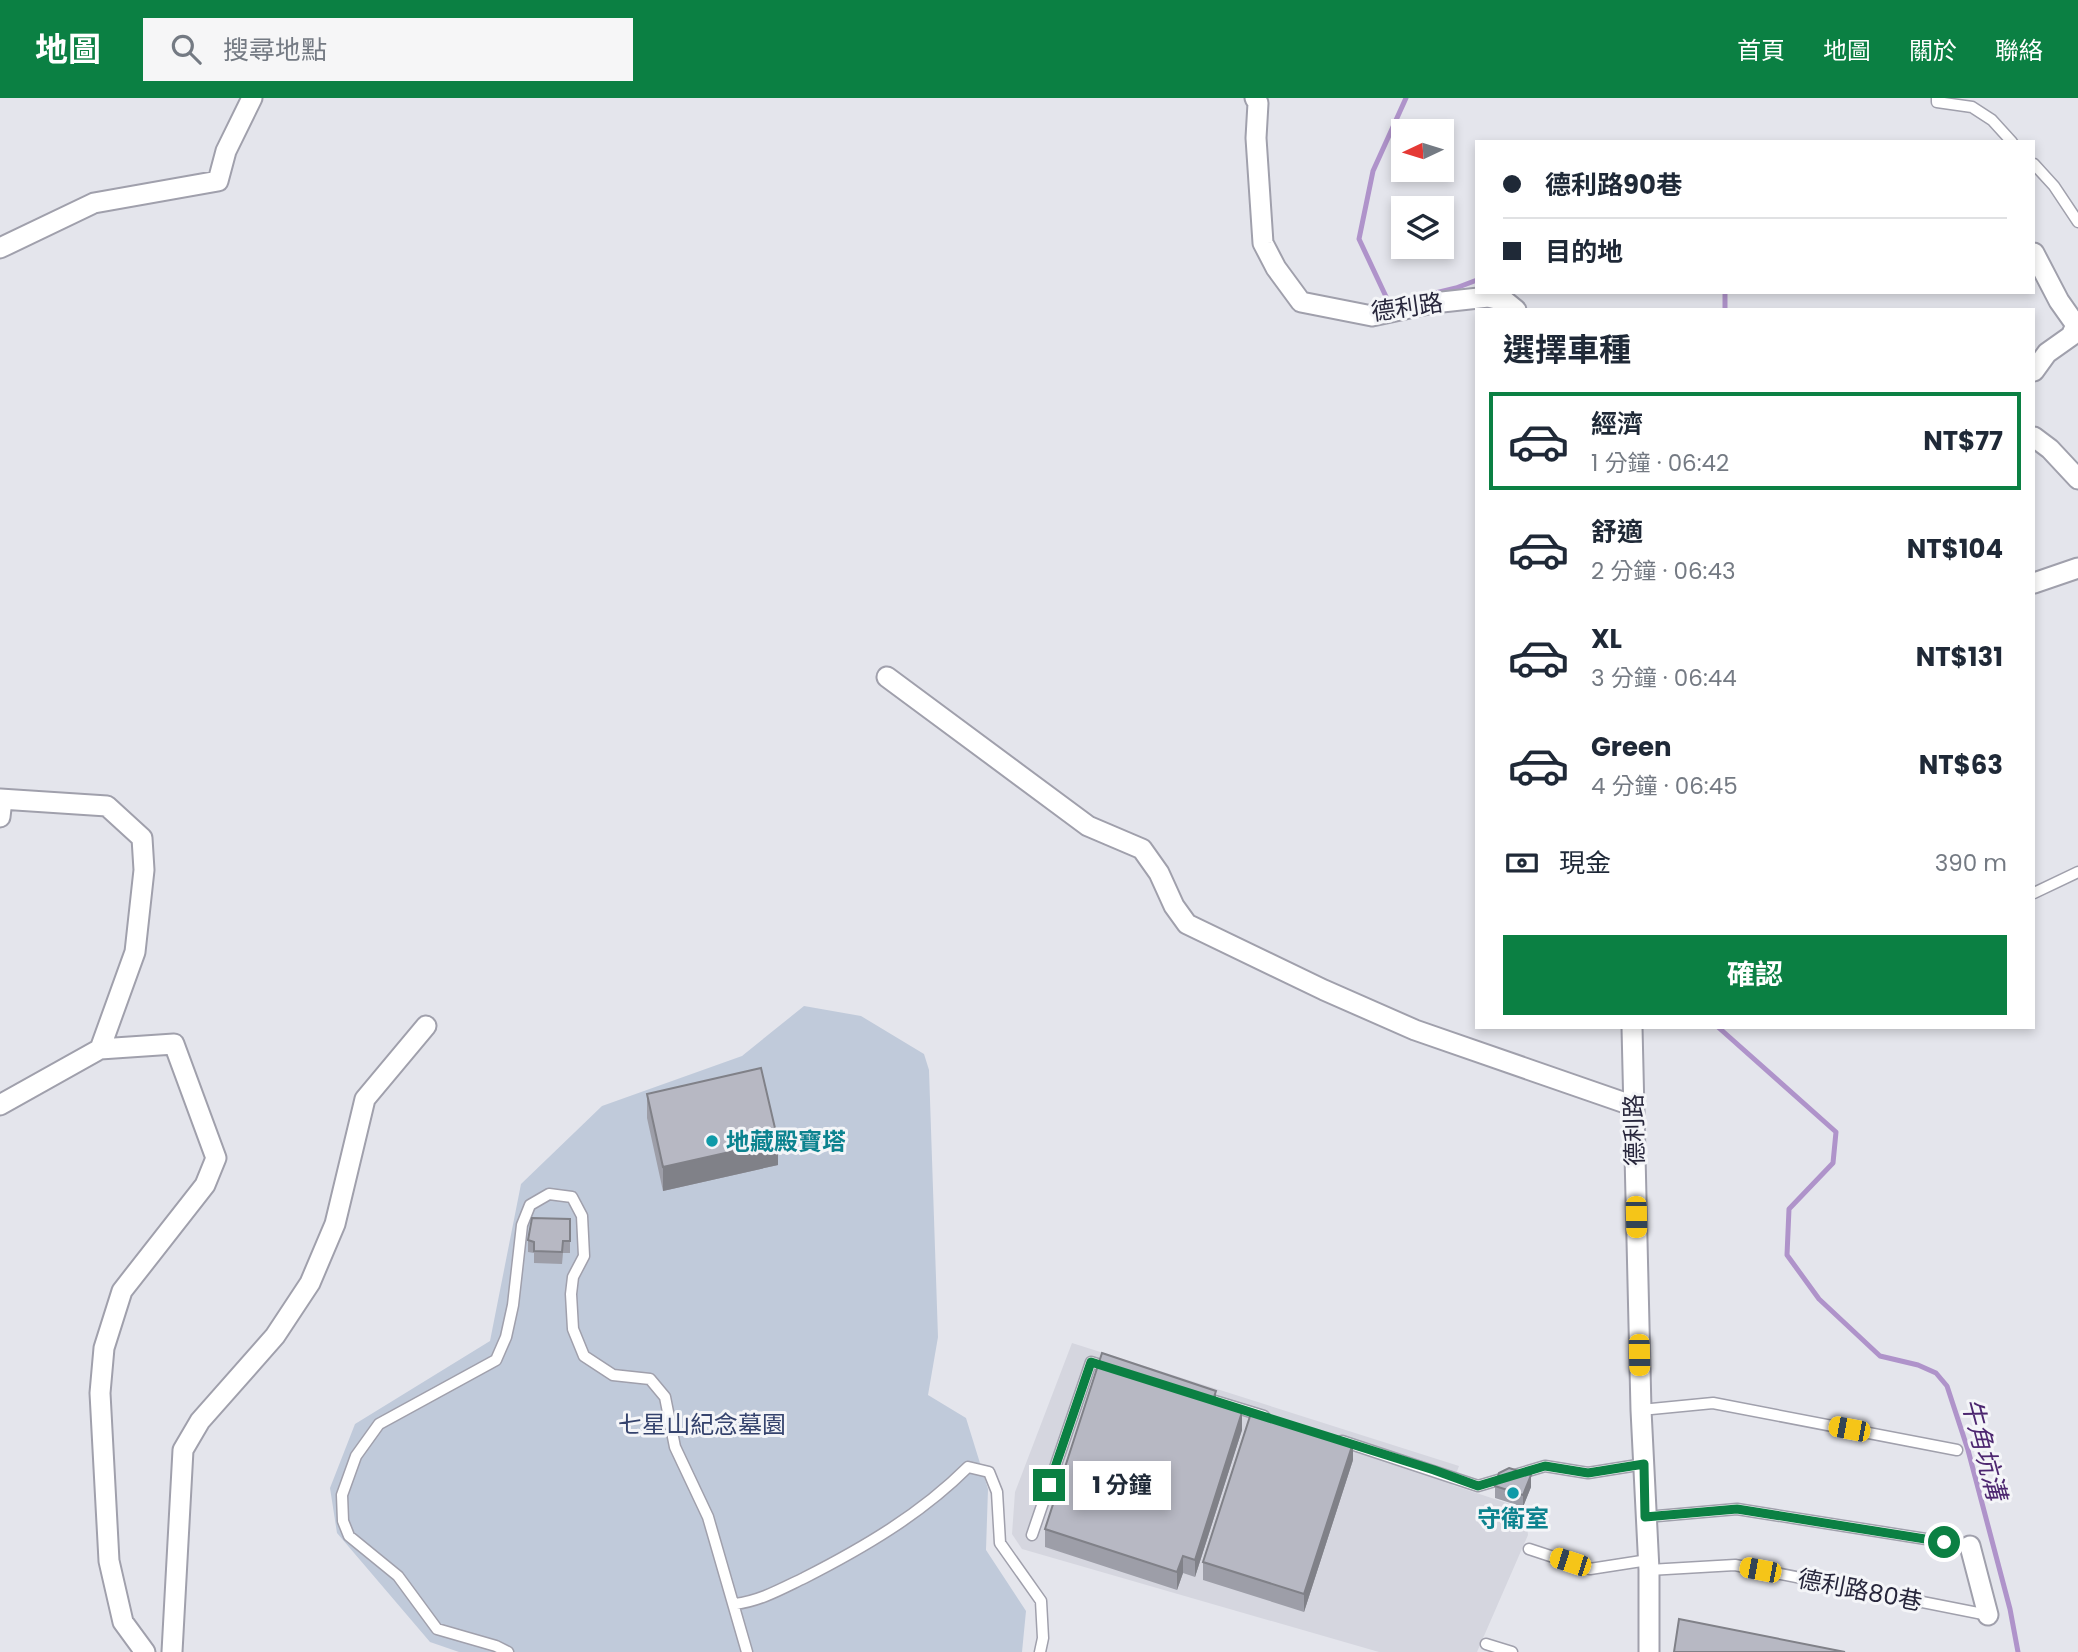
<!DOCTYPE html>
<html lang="zh-TW">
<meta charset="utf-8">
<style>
body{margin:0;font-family:Poppins,"Noto Sans TC",sans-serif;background:#f6f6f7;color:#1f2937;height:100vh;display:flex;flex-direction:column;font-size:26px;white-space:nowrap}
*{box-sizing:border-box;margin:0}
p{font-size:23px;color:#747a83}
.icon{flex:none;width:38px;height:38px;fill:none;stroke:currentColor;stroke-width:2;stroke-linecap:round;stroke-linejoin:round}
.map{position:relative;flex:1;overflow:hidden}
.details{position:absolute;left:1475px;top:210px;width:560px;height:721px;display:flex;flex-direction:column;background:#fff;border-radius:0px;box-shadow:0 4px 10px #0003}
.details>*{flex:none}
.guide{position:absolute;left:1475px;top:42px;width:560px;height:154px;border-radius:0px;box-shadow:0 4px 10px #0003;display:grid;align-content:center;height:154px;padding:0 28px;background:#fff}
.needle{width:46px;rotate:266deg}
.controls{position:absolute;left:1391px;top:21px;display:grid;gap:14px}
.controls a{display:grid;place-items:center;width:63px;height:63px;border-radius:0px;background:#fff;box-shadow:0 4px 10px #0003;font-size:35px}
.end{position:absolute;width:32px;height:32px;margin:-16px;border:9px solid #0b8043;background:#fff;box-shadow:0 0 0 4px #fff}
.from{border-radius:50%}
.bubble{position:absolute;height:49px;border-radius:0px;background:#fff;box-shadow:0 4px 10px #0003;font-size:23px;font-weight:700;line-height:49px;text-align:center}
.car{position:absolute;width:21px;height:42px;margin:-21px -10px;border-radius:9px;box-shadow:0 0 5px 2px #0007;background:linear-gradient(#f5c518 24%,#345 0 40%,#f5c518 0 76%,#345 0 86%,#f5c518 0)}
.guide b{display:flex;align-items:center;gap:24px;height:66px;font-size:26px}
.guide b+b{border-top:2px solid #e0e1e3}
.guide i{width:18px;height:18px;background:#1f2937}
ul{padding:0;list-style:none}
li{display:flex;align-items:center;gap:21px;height:98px;margin:0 14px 10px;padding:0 14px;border:4px solid transparent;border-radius:0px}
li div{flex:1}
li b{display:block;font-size:26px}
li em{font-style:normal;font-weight:700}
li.current{border-color:#0b8043}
li>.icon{width:63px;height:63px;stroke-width:1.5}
h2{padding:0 28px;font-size:32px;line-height:84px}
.pay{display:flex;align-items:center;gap:18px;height:77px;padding:0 28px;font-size:26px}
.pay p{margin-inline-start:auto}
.action{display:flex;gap:14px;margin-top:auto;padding:14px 28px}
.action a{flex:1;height:80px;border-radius:0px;background:#0b8043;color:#fff;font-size:28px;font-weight:700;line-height:80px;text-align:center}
header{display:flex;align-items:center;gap:42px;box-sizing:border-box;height:98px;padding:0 35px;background:#0b8043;color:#fff}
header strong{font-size:33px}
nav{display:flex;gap:38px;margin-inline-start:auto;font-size:24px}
.search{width:490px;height:63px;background:#f6f6f7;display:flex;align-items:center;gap:18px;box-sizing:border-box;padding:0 24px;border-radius:0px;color:#747a83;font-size:26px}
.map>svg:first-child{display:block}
.built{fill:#d5d6df}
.green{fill:#c0cada}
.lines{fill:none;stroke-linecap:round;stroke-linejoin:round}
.stream{stroke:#af93ca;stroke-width:5}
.lane-casing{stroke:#a0a0ac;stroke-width:13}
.street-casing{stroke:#a0a0ac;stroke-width:23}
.lane{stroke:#fff;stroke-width:10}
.street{stroke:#fff;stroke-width:19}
.wall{fill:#9d9ea8}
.shaded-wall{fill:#808188}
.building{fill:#b7b8c3;stroke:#808188;stroke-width:2}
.route{stroke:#0b8043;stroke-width:9}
.culture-dot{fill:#0f9aa8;stroke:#f4f5f8;stroke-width:2.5}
.labels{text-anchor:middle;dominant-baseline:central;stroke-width:6;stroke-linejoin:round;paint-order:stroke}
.street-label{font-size:24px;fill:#27263b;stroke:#f4f5f8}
.culture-label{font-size:24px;font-weight:bold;fill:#0d838f;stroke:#f4f5f8;text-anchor:start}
.park-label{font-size:24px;fill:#35436d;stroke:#f4f5f8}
.water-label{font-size:26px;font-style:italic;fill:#4d2770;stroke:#f4f5f8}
</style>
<header>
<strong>地圖</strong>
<div class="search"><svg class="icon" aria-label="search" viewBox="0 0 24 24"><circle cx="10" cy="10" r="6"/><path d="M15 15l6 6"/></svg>搜尋地點</div>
<nav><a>首頁</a><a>地圖</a><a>關於</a><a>聯絡</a></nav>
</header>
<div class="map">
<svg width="2078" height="1554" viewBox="0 0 2078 1554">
<rect width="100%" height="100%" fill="#e4e5ec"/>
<path class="built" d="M1072,1245L1459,1368L1452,1387L1525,1411L1528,1437L1477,1554H1379L1022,1451L1012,1436L1015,1394Z"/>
<path class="green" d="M804,908L861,918L924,956L929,972L938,1239L928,1297L966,1320L988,1391L986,1452L1026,1513L1022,1554H459L430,1544L337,1435L330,1390L355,1326L490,1243L521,1086L602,1008L742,958Z"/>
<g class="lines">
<path class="stream" d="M1725,194V212
M1427,197L1456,190L1477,182
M1393,204L1389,205L1359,141L1373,73L1406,0
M1718,929L1836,1034L1833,1065L1789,1111L1787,1157L1819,1201L1880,1258L1918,1267L1936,1275L1947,1288L1968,1352L2010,1511L2018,1554"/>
<g class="lane-casing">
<path id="lane" d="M1937,0V4L1972,9L1992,22L2012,44
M2034,66L2054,88L2078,124
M2034,795L2078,774
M1205,1300L1264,1318
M1641,1312L1713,1305L1957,1352
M1342,1343L1478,1388L1545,1368L1588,1375L1644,1366
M1646,1419L1737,1411L1970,1448
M1032,1437L1091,1264L1110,1270
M1529,1451L1590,1471L1648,1462
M1649,1472L1735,1467L1988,1517
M735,1506C760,1503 781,1491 804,1480C863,1450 921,1416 968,1369L989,1374L997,1394L1000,1445L1041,1503L1043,1540L1040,1554
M1486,1546L1512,1554
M508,1554L496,1548L437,1531L398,1478L349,1438L343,1423L342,1397L356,1358L379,1326L496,1262L506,1239L513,1207L522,1127L530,1107L549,1096L572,1099L582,1118L584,1158L573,1179L571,1196L573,1231L584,1258L613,1277L650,1281L665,1299L675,1349L708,1419L747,1554"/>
</g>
<g class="street-casing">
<path id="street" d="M1255,0L1258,5L1256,40L1263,145L1276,170L1301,204L1372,218L1433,205L1488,199L1505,203L1516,212
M0,150L94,105L218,83L226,53L252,0
M2034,155L2059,203L2076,227L2071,238L2047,255L2034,273
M2034,339L2050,351L2078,381
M2034,485L2078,470
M887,579L1088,728L1142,751L1159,775L1174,808L1187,826L1324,892L1415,932L1634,1008
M0,701L107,708L142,740L144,772L135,854L100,951
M0,719L2,702
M1632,929L1641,1312L1649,1472V1554
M0,1007L100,951L174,946L216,1060L205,1087L122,1193L104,1250L100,1295L109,1463L123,1524L145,1554
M1970,1448L1988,1517
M172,1554L183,1352L200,1323L275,1238L310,1185L335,1126L365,1001L426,928"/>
</g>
<use href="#lane" class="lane"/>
<use href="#street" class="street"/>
</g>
<path class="wall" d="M647,996L778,1067L663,1093L647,1020Z
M570,1121V1155H563L562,1166L534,1165V1155L528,1154V1142Z
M1216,1306L1242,1332L1195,1479L1183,1475L1177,1492L1045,1449V1431Z
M1353,1362L1304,1514L1203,1482V1464Z
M1495,1388L1531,1389L1523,1409L1495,1400Z"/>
<path class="shaded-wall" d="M778,1043V1067L663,1093V1069Z
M1216,1293V1310L1212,1305Z
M1242,1314V1332L1195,1479V1462Z
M1353,1345V1362L1304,1514V1496Z
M1531,1377V1389L1523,1409V1397Z
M1183,1458V1475L1177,1492V1474Z"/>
<path class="building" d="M761,970L778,1043L663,1069L647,996Z
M532,1120L570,1121V1143H563L562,1154L534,1153V1144L528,1142Z
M1102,1255L1216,1293L1212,1305L1242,1314L1195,1462L1183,1458L1177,1474L1045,1431Z
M1252,1312L1353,1345L1304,1496L1203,1464Z
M1509,1370L1531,1377L1523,1397L1495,1388L1499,1375Z
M1679,1521L1845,1554H1674Z"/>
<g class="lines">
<path class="route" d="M1049,1387L1091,1264L1434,1372L1478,1388L1545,1368L1588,1375L1644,1366L1645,1419L1737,1411L1944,1444"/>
</g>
<g class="culture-dot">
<circle cx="712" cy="1043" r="7"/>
<circle cx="1513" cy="1395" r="7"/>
</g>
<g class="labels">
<g class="street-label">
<text transform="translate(1407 209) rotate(-8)">德利路</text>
<text transform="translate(1634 1032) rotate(-91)">德利路</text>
<text transform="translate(1860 1492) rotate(11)">德利路80巷</text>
</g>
<g class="culture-label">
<text x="726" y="1043">地藏殿寶塔</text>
<text x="1513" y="1420" text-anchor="middle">守衛室</text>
</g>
<g class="park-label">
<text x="702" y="1326">七星山紀念墓園</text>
</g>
<g class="water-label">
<text transform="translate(1984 1351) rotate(75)">牛角坑溝</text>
</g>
</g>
</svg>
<div class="controls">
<a><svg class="needle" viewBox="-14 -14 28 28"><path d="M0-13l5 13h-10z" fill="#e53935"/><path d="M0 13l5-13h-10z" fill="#747a83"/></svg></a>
<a><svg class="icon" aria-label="layers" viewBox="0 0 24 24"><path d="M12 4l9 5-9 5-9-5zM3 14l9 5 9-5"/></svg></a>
</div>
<i class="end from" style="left:1944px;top:1444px"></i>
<i class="end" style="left:1049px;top:1387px"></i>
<div class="bubble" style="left:1073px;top:1363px;width:98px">1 分鐘</div>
<i class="car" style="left:1636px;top:1119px;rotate:179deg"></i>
<i class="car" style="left:1639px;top:1257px;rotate:179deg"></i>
<i class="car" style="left:1849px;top:1331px;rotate:281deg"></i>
<i class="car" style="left:1570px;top:1464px;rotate:288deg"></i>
<i class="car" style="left:1760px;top:1472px;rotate:281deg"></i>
<div class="guide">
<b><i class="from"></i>德利路90巷</b>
<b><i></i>目的地</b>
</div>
<section class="details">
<h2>選擇車種</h2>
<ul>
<li class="current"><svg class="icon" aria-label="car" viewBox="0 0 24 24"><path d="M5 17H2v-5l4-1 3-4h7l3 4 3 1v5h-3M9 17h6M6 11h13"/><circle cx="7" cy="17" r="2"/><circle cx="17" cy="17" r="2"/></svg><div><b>經濟</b><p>1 分鐘 · 06:42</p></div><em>NT$77</em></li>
<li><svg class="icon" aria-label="car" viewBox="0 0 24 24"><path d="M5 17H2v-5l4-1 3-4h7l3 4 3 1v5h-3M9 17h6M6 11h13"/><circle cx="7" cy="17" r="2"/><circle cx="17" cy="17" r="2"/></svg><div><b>舒適</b><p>2 分鐘 · 06:43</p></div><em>NT$104</em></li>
<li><svg class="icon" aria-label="car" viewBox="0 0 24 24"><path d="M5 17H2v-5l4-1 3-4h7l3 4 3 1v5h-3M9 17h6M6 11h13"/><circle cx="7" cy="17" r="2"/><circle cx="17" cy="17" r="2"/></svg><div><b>XL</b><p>3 分鐘 · 06:44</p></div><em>NT$131</em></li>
<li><svg class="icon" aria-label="car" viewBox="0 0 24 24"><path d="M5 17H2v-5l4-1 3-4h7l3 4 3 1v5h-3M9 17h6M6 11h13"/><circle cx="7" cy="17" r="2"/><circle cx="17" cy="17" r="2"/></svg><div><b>Green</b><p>4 分鐘 · 06:45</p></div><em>NT$63</em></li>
</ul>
<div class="pay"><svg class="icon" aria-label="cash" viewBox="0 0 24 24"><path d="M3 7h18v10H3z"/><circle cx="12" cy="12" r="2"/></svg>現金<p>390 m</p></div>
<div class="action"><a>確認</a></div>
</section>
</div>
